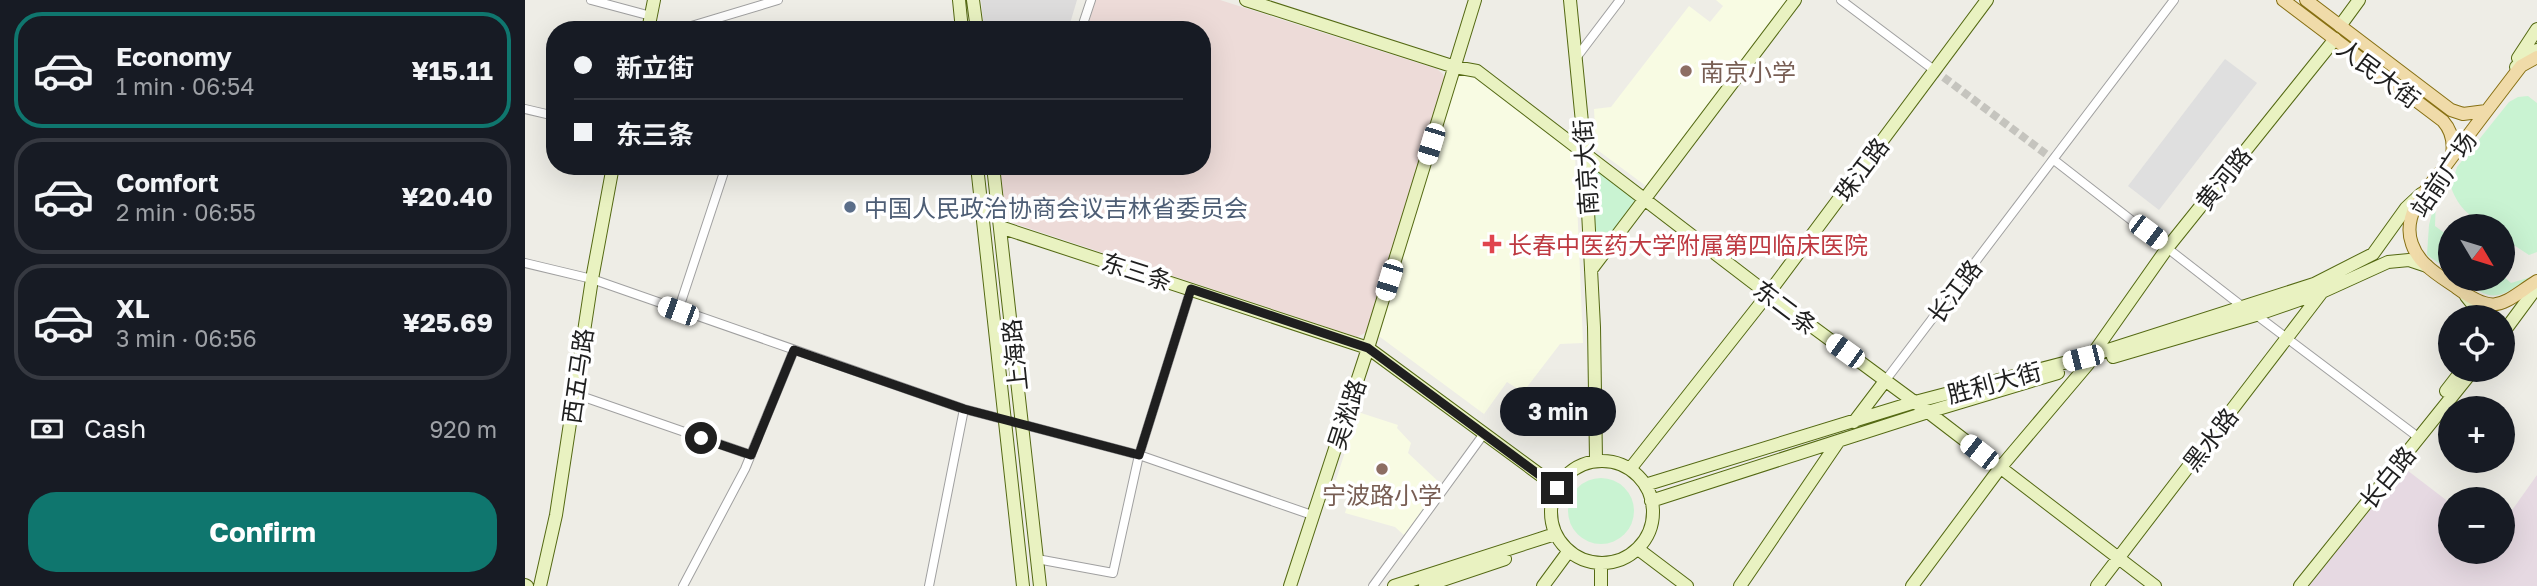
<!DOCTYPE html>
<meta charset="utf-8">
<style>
body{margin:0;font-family:"Golos Text","Noto Sans SC",sans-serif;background:#20242c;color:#f1f3f6;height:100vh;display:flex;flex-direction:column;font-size:26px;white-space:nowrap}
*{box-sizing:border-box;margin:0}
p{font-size:23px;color:#9ea1a6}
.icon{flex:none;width:38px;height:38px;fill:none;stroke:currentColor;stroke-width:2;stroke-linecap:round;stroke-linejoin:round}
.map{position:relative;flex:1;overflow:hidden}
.side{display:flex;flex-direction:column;background:#171b24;width:525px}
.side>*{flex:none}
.banner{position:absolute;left:21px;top:21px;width:665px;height:154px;border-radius:28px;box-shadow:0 7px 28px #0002;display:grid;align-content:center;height:154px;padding:0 28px;background:#171b24}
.needle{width:46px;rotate:128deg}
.tools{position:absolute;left:1913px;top:214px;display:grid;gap:14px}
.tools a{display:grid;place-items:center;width:77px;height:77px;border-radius:50%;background:#171b24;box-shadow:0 7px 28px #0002;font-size:35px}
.end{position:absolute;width:32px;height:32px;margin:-16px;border:9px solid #1f1f1f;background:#fff;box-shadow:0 0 0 4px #fff}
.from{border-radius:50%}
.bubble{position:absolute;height:49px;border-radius:24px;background:#171b24;box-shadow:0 7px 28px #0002;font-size:23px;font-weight:700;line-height:49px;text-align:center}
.car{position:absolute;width:21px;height:42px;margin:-21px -10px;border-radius:9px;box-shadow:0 0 5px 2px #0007;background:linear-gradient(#fff 24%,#345 0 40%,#fff 0 76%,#345 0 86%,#fff 0)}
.banner b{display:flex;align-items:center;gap:24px;height:66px;font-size:26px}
.banner b+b{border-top:2px solid #363941}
.banner i{width:18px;height:18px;background:#f1f3f6}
ul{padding:12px 0 0;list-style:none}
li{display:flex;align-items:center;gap:21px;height:116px;margin:0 14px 10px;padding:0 14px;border:4px solid #363941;border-radius:28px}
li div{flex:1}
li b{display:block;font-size:26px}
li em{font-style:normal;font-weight:700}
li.active{border-color:#0f766e}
li>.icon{width:63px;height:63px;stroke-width:1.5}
.pay{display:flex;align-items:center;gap:18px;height:77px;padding:0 28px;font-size:26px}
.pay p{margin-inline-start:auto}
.primary-button{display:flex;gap:14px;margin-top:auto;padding:14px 28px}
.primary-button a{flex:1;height:80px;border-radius:28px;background:#0f766e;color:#fff;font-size:28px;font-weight:700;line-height:80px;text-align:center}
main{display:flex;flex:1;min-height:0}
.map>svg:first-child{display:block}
.residential{fill:#dddcdc}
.commercial{fill:#eddbd8}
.industrial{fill:#e6d9e2}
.education{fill:#f8fbe3}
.park{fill:#c9f3d2}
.parking{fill:#dfdfdf}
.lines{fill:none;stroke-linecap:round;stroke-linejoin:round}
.street-tunnel{stroke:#c5c4be;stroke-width:8;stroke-dasharray:8 4;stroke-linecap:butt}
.street-casing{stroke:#a0a0a0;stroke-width:10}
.secondary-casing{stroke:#546913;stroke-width:14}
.primary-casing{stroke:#877013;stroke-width:14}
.street{stroke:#fff;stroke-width:8}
.secondary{stroke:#e9f2c1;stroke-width:12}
.primary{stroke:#f0dba9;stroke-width:12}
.route{stroke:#1f1f1f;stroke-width:9}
.education-dot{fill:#8d6e63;stroke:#fff;stroke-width:2.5}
.service-dot{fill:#5c6f8a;stroke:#fff;stroke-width:2.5}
.health-dot{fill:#e0444e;stroke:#fff;stroke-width:2.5}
.labels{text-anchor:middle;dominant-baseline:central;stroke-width:7;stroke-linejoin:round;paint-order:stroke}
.education-label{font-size:24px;fill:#785e54;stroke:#fff;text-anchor:start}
.street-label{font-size:24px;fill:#1f1f1f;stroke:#fff}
.service-label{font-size:24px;fill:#4e5e75;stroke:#fff;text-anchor:start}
.health-label{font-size:24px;fill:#be3a42;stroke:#fff;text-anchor:start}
</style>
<main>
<section class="side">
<ul>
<li class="active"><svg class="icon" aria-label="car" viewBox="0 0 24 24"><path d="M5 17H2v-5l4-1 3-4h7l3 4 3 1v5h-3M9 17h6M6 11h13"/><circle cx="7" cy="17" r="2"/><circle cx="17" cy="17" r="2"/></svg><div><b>Economy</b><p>1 min · 06:54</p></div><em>¥15.11</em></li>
<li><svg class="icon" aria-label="car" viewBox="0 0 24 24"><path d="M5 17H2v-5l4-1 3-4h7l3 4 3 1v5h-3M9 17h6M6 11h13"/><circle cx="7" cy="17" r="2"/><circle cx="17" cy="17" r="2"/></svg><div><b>Comfort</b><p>2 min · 06:55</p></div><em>¥20.40</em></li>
<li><svg class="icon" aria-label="car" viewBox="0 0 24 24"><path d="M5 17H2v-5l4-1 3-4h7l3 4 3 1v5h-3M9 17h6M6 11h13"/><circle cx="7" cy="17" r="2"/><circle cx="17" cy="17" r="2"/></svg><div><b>XL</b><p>3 min · 06:56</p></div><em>¥25.69</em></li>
</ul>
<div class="pay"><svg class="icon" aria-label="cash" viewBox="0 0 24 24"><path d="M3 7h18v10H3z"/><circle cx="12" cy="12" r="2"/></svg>Cash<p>920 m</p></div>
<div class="primary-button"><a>Confirm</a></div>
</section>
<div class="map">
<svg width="2012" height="586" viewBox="0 0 2012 586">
<rect width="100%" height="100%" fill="#eeede6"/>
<path class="residential" d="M456,0H552L543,30H459Z"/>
<path class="commercial" d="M568,0H695L912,69L918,74L920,81L842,332L832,337L488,223L483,219L479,210L474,166H677V30H559Z"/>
<path class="industrial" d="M1874,464L1925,503V551H1978V523L2012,475V586H1781Z"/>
<path class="education" d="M1191,0H1262L1121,186L1071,149L1069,109L1086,107L1164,6L1185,22L1198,6Z
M935,67L1050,154L1058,343L1035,344L1002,387L993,389L982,382L959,414L851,334Z
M833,412L873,425L872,428L886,443L883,453L917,485L880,536L870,527L820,513L826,492L809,486Z"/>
<path class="park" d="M2003,96L2012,103V252L2004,255L1978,238V226C1953,226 1934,211 1926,187L1932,167L1984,102L1993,97Z
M1067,166L1111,199L1072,251Z
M1911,197L1910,226L1925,237V271L1902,255L1904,225Z
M1978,276L1986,283L2006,277C1972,299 1969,304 1935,278H1978Z
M1043 511a33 33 0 1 1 66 0a33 33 0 1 1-66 0Z"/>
<path class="parking" d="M1700,59L1732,83L1634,210L1603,186Z"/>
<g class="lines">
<path class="street-tunnel" d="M1409,70L1529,160"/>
<g class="street-casing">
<path id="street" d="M66,0L126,16
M1316,0L1409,70
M153,30L253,0
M556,30L566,0
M1051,58L1095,0
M0,109L30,116
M1529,160L1718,307
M0,263L67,279L439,409L614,455L787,515
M153,311L201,166
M1730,314L1889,434
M1360,381L1649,0
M50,394L226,455
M512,559L588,573L614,455L666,289
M158,586L220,469L269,350
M404,586L439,409
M848,586L958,435"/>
</g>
<g class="secondary-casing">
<path id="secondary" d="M434,0L437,30
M448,0L452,30
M721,0L930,67L952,71L1243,294L1403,412L1630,586
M1045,0L1060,153L1069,327L1071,460
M1815,26L1834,0
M123,30L129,0
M1993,58L2012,29
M1991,67L2003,54L2012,50
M452,166L498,586
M468,166L515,586
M475,227L843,348L1033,488
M1066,270L1270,0
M1941,296L1958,317
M1978,333L2012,287
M1588,357L1731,315L1797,292L1863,262L1884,260L1902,266
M1921,391L1938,369
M1329,422L1360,381
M1026 512a51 51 0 1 1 102 0a51 51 0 1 1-102 0Z
M1105,469L1243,294L1462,0
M1120,485L1390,402L1558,358L1789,284L1848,254L1881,208L1896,194
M1126,501L1403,412L1533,373
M1113,549L1162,586
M1076,564V586
M0,585L2,586
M15,586L31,515L67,279L88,166
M765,586L843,348L950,0
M869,586L1030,534
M900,586L980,559
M1018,586L1043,552
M1215,586L1313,442
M1387,586L1475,468L1563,364L1567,355L1643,247L1810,39
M1572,586L1797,292
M1775,586L1949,369"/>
</g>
<g class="primary-casing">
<path id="primary" d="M1758,0L1918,121C1927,131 1929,142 1927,155
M1781,0L1926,110L1938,114L1961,111
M2012,57L1996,66C1970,100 1944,134 1918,169C1907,183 1891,199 1886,218C1884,226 1884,236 1887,244C1894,265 1915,276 1932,288C1972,317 1977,303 2012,281"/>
</g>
<use href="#street" class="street"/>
<use href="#secondary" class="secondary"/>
<use href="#primary" class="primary"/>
</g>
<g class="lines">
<path class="route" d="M176,438L226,455L269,350L439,409L614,455L666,289L843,348L1032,488"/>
</g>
<g class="education-dot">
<circle cx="1161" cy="71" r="7"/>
<circle cx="857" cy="469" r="7"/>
</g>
<circle class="service-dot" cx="325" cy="207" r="7"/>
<path class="health-dot" d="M963.5 233.5h7v7h7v7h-7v7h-7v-7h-7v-7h7z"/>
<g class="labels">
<g class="education-label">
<text x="1175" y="71">南京小学</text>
<text x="857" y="494" text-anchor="middle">宁波路小学</text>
</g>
<g class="street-label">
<text transform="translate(1854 73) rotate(37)">人民大街</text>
<text transform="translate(1060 167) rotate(-94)">南京大街</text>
<text transform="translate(1336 169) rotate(-53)">珠江路</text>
<text transform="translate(1918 174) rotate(-56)">站前广场</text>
<text transform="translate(1698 178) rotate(-51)">黄河路</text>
<text transform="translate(612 271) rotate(18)">东三条</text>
<text transform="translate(1429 291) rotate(-53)">长江路</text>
<text transform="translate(1261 307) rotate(37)">东二条</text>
<text transform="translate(489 355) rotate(-96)">上海路</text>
<text transform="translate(52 376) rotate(-82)">西五马路</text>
<text transform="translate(1469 382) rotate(-15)">胜利大街</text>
<text transform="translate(821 414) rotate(-72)">吴淞路</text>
<text transform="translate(1685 439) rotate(-52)">黑水路</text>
<text transform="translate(1862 477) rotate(-51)">长白路</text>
</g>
<g class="service-label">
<text x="339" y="207">中国人民政治协商会议吉林省委员会</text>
</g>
<g class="health-label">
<text x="983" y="244">长春中医药大学附属第四临床医院</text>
</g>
</g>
</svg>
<div class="tools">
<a><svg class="needle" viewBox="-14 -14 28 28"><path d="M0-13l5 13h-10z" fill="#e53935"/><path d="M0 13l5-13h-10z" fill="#9ea1a6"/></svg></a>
<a><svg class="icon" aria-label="locate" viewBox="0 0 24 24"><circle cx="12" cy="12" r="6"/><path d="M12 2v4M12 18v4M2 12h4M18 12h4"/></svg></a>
<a>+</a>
<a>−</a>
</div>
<i class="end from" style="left:176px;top:438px"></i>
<i class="end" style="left:1032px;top:488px"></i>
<div class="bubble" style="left:975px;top:387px;width:116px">3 min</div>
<i class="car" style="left:906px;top:144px;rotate:197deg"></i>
<i class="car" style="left:1623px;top:232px;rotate:127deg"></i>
<i class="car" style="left:864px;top:280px;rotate:197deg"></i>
<i class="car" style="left:153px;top:311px;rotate:290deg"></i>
<i class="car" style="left:1320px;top:351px;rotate:306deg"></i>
<i class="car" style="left:1558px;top:358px;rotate:256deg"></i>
<i class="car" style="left:1454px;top:452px;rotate:308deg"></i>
<div class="banner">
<b><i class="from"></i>新立街</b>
<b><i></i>东三条</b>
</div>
</div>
</main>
